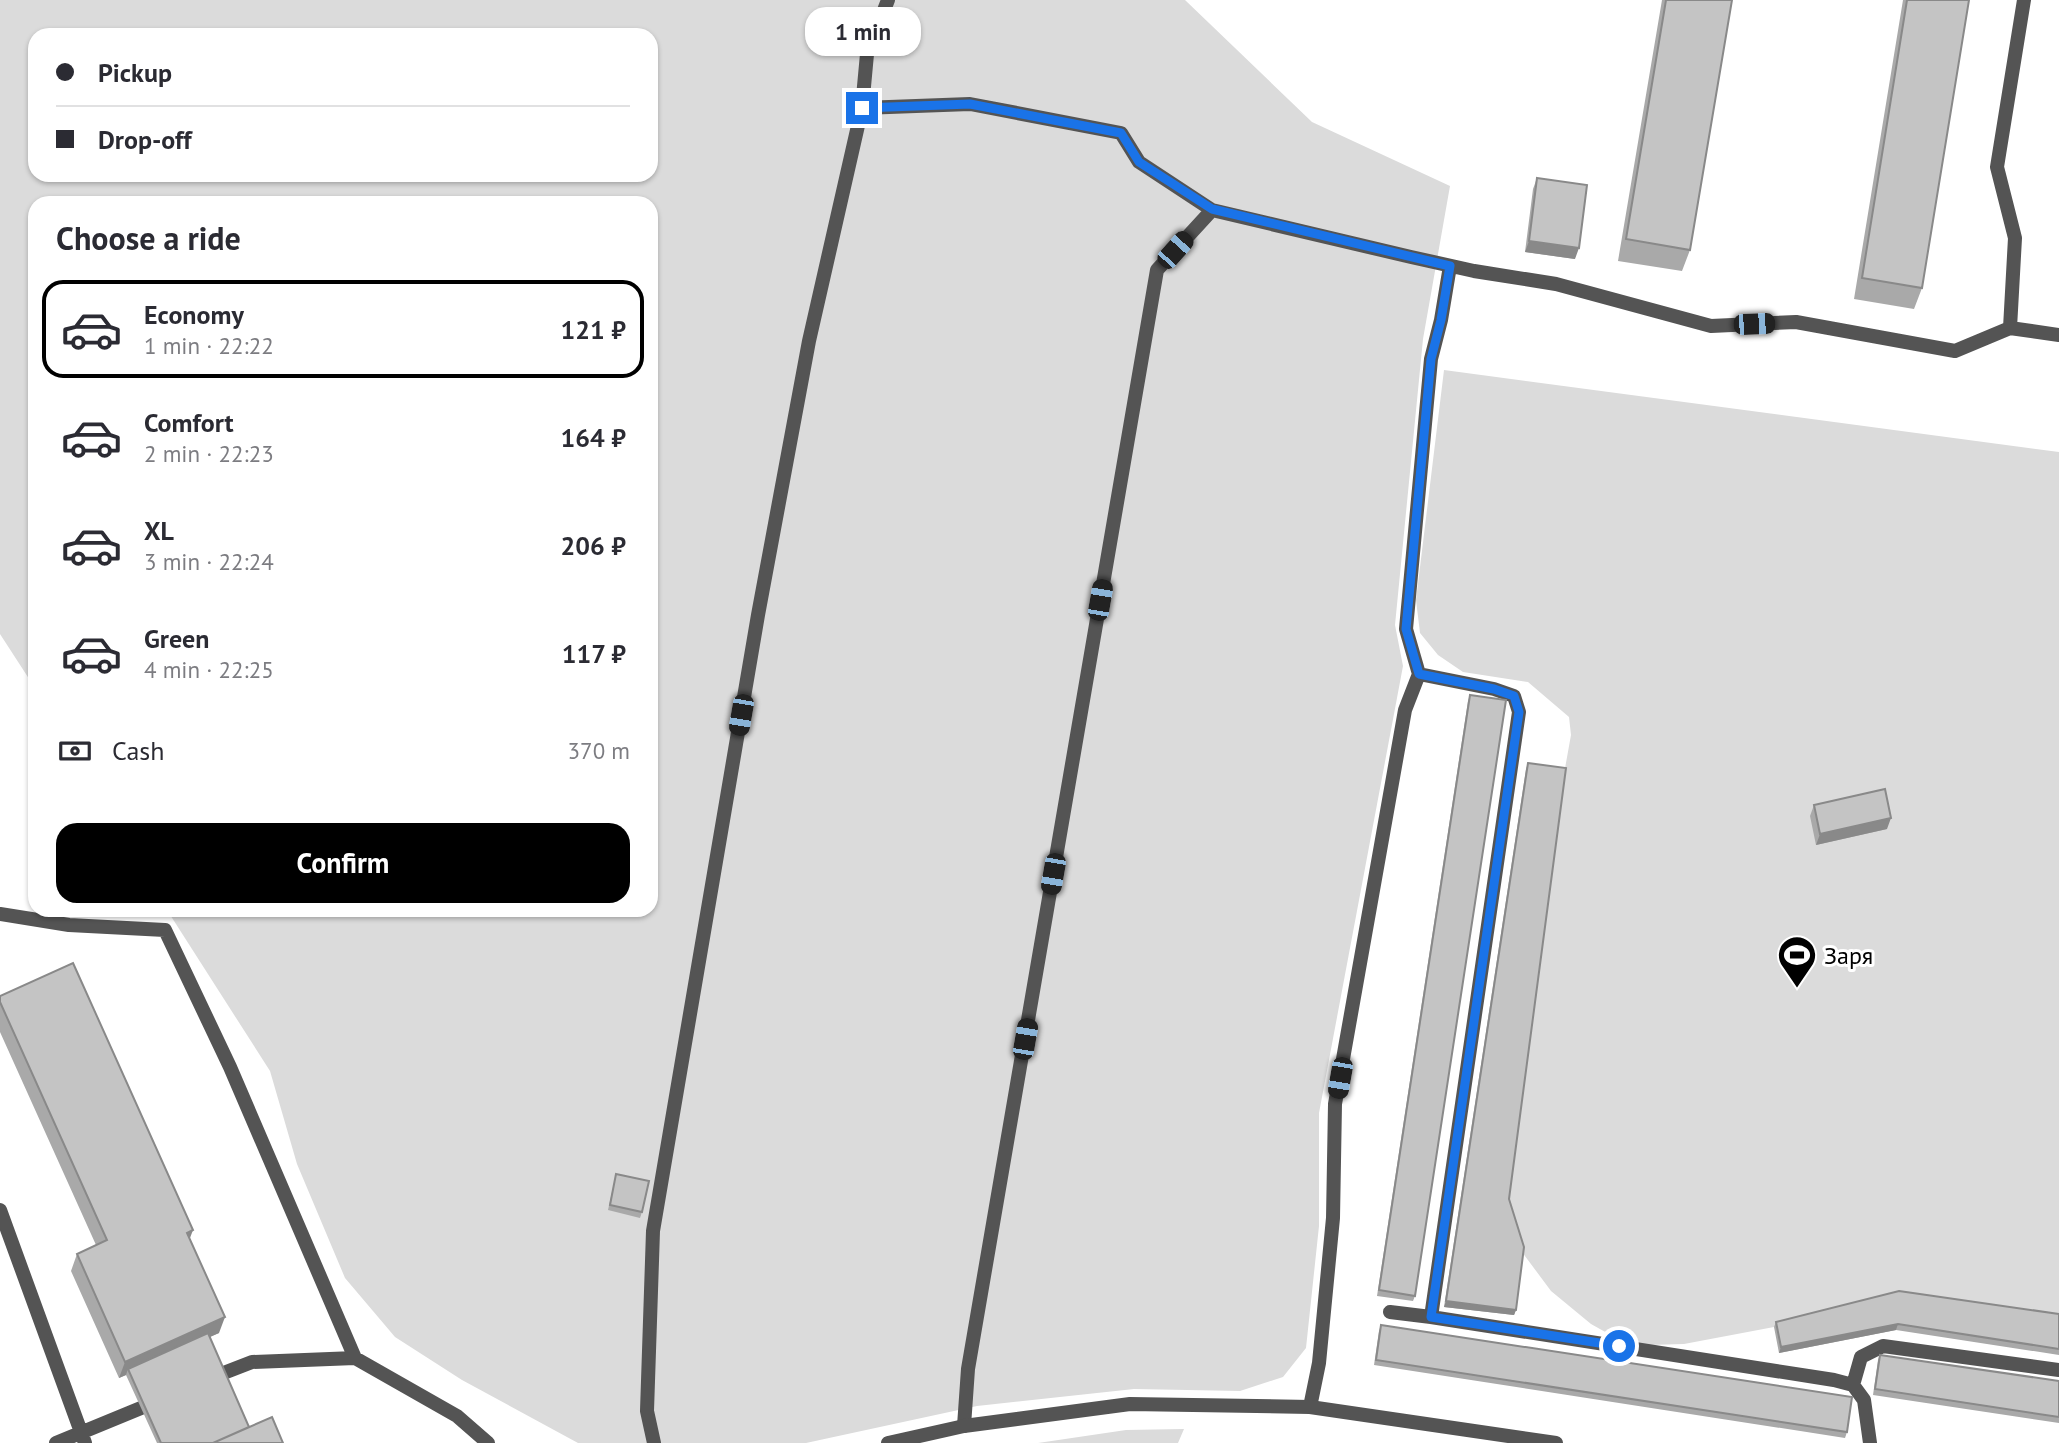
<!DOCTYPE html>
<meta charset="utf-8">
<style>
body{margin:0;font-family:"PT Sans",sans-serif;background:#f7f7f7;color:#2b2b33;height:100vh;display:flex;flex-direction:column;font-size:26px;white-space:nowrap}
*{box-sizing:border-box;margin:0}
p{font-size:23px;color:#7c7c81}
.icon{flex:none;width:38px;height:38px;fill:none;stroke:currentColor;stroke-width:2;stroke-linecap:round;stroke-linejoin:round}
.map{position:relative;flex:1;overflow:hidden}
.details{position:absolute;left:28px;top:196px;width:630px;height:721px;display:flex;flex-direction:column;background:#fff;border-radius:21px;box-shadow:0 2px 5px #0004}
.details>*{flex:none}
.guide{position:absolute;left:28px;top:28px;width:630px;height:154px;border-radius:21px;box-shadow:0 2px 5px #0004;display:grid;align-content:center;height:154px;padding:0 28px;background:#fff}
.end{position:absolute;width:32px;height:32px;margin:-16px;border:9px solid #1a73e8;background:#fff;box-shadow:0 0 0 4px #fff}
.from{border-radius:50%}
.bubble{position:absolute;height:49px;border-radius:21px;background:#fff;box-shadow:0 2px 5px #0004;font-size:23px;font-weight:600;line-height:49px;text-align:center}
.car{position:absolute;width:21px;height:42px;margin:-21px -10px;border-radius:9px;box-shadow:0 0 5px 2px #0007;background:linear-gradient(#222 24%,#8ab4d8 0 40%,#222 0 76%,#8ab4d8 0 86%,#222 0)}
.guide b{display:flex;align-items:center;gap:24px;height:66px;font-size:26px}
.guide b+b{border-top:2px solid #e1e1e2}
.guide i{width:18px;height:18px;background:#2b2b33}
ul{padding:0;list-style:none}
li{display:flex;align-items:center;gap:21px;height:98px;margin:0 14px 10px;padding:0 14px;border:4px solid transparent;border-radius:21px}
li div{flex:1}
li b{display:block;font-size:26px}
li em{font-style:normal;font-weight:600}
li.on{border-color:#000}
li>.icon{width:63px;height:63px;stroke-width:1.5}
h2{padding:0 28px;font-size:32px;line-height:84px}
.pay{display:flex;align-items:center;gap:18px;height:77px;padding:0 28px;font-size:26px}
.pay p{margin-inline-start:auto}
.button{display:flex;gap:14px;margin-top:auto;padding:14px 28px}
.button a{flex:1;height:80px;border-radius:21px;background:#000;color:#fff;font-size:28px;font-weight:600;line-height:80px;text-align:center}
.map>svg:first-child{display:block}
.green{fill:#dbdbdb;fill-rule:evenodd}
.lines{fill:none;stroke-linecap:round;stroke-linejoin:round}
.lane{stroke:#545454;stroke-width:14}
.street{stroke:#545454;stroke-width:14}
.wall{fill:#a9a9a9}
.shaded-wall{fill:#898989}
.building{fill:#c4c4c4;stroke:#898989;stroke-width:2}
.route{stroke:#1a73e8;stroke-width:9}
.labels{text-anchor:middle;dominant-baseline:central;stroke-width:6;stroke-linejoin:round;paint-order:stroke}
.poi-label{font-size:24px;fill:#000;stroke:#fff;text-anchor:start}
</style>
<div class="map">
<svg width="2059" height="1443" viewBox="0 0 2059 1443">
<rect width="100%" height="100%" fill="#fff"/>
<path class="green" d="M0,0H1185L1312,122L1450,186L1423,339L1395,625L1403,666L1319,1113V1226L1306,1348L1283,1377L1240,1391L1134,1389L977,1406L806,1443H578L462,1380L395,1337L345,1278L297,1164L270,1071L167,910H651V203H35V688L0,634ZM35,35H651V175H35Z
M1444,370L2059,452V1320L1897,1297L1774,1327L1684,1344L1648,1345L1616,1338L1591,1324L1551,1291L1522,1252L1507,1204L1564,774L1571,735L1569,717L1528,682L1463,672L1438,655L1420,633L1416,600Z
M1184,1429L1178,1443H1038L1126,1430Z"/>
<g class="lines">
<path class="lane" d="M862,108L970,104L1121,133L1139,162L1212,210L1411,257L1474,271L1556,284L1711,326L1796,322L1955,351L2010,328L2059,335
M2010,328L2015,238L1997,167L2024,0
M1419,674L1494,689L1514,696L1519,712L1431,1317
M0,914L69,925L165,930L230,1067L355,1358
M0,1210L85,1443
M1390,1312L1431,1317L1834,1380L1853,1385L1864,1400L1870,1443
M221,1374L252,1362L355,1358L457,1416L488,1443
M1853,1385L1861,1357L1883,1346L2059,1370
M1310,1407L1319,1363L1333,1218L1335,1104L1405,710L1419,674L1406,629L1431,359L1441,320L1450,266
M964,1426L968,1369L1157,270L1212,210
M56,1443L141,1408
M654,1443L647,1411L653,1231L758,615L809,341L862,108L867,54L888,0"/>
<path class="street" d="M888,1443L964,1426L1130,1404L1310,1407L1556,1443"/>
</g>
<path class="wall" d="M1662,0H1732L1690,250L1682,271L1618,261Z
M1903,0H1969L1922,288L1914,309L1854,299Z
M1537,178L1575,259L1525,252L1533,189Z
M1470,695L1415,1296L1413,1301L1377,1296L1468,701Z
M1528,763L1509,1199L1516,1310L1514,1315L1444,1307L1526,769Z
M1814,805L1887,829L1816,845L1810,816Z
M0,996L190,1239L219,1333L209,1337L249,1427L283,1443H157L126,1375L119,1378L71,1271L77,1254L96,1245L0,1032Z
M616,1174L642,1212L640,1218L608,1210Z
M2059,1314V1355L1896,1330L1779,1353L1774,1327L1776,1322Z
M1381,1325L1847,1432L1845,1438L1374,1365L1379,1331Z
M1880,1355L2059,1381V1423L1873,1395L1878,1360Z"/>
<path class="shaded-wall" d="M1529,241L1579,248L1575,259L1525,252Z
M1891,818L1887,829L1816,845L1820,834Z
M193,1230L187,1246V1233Z
M1446,1301L1516,1310L1514,1315L1444,1307Z
M225,1317L219,1333L130,1373L128,1369L126,1375L119,1378L125,1362Z
M1898,1324L1896,1330L1779,1353L1781,1347Z"/>
<path class="building" d="M1666,0H1732L1690,250L1626,239Z
M1907,0H1969L1922,288L1862,278Z
M1537,178L1587,185L1579,248L1529,241Z
M1470,695L1506,700L1415,1296L1379,1290Z
M1528,763L1566,768L1509,1199L1524,1247L1516,1310L1446,1301Z
M1885,789L1891,818L1820,834L1814,805Z
M73,963L193,1230L187,1233L225,1317L125,1362L77,1254L107,1240L0,1002V996Z
M616,1174L649,1181L642,1212L610,1205Z
M1899,1291L2059,1314V1349L1898,1324L1781,1347L1776,1322Z
M1381,1325L1852,1397L1847,1432L1376,1360Z
M208,1333L249,1427L213,1443H161L128,1369Z
M1880,1355L2059,1381V1417L1875,1389Z
M272,1417L283,1443H213Z"/>
<g class="lines">
<path class="route" d="M862,108L970,104L1121,133L1139,162L1212,209L1450,266L1441,320L1431,359L1406,629L1419,674L1494,689L1514,696L1519,712L1431,1317L1619,1346"/>
</g>
<defs>
<g id="stadium-pin" transform="scale(2.0125)"><path d="M0 17L-7.5 6A9.5 9.5 0 1 1 7.5 6Z" fill="#000" stroke="#fff"/><path d="M0-5a6.5 5 0 1 0 0 10a6.5 5 0 1 0 0-10ZM-3.5-1.8h7v3.6h-7Z" fill="#fff"/></g>
</defs>
<g fill-rule="evenodd">
<use href="#stadium-pin" x="1797" y="955"/>
</g>
<g class="labels">
<g class="poi-label">
<text x="1824" y="955">Заря</text>
</g>
</g>
</svg>
<i class="end from" style="left:1619px;top:1346px"></i>
<i class="end" style="left:862px;top:108px"></i>
<div class="bubble" style="left:805px;top:7px;width:116px">1 min</div>
<i class="car" style="left:1175px;top:250px;rotate:42deg"></i>
<i class="car" style="left:1754px;top:324px;rotate:88deg"></i>
<i class="car" style="left:1100px;top:600px;rotate:10deg"></i>
<i class="car" style="left:741px;top:715px;rotate:190deg"></i>
<i class="car" style="left:1053px;top:874px;rotate:190deg"></i>
<i class="car" style="left:1025px;top:1039px;rotate:10deg"></i>
<i class="car" style="left:1340px;top:1078px;rotate:190deg"></i>
<div class="guide">
<b><i class="from"></i>Pickup</b>
<b><i></i>Drop-off</b>
</div>
<section class="details">
<h2>Choose a ride</h2>
<ul>
<li class="on"><svg class="icon" aria-label="car" viewBox="0 0 24 24"><path d="M5 17H2v-5l4-1 3-4h7l3 4 3 1v5h-3M9 17h6M6 11h13"/><circle cx="7" cy="17" r="2"/><circle cx="17" cy="17" r="2"/></svg><div><b>Economy</b><p>1 min · 22:22</p></div><em>121 ₽</em></li>
<li><svg class="icon" aria-label="car" viewBox="0 0 24 24"><path d="M5 17H2v-5l4-1 3-4h7l3 4 3 1v5h-3M9 17h6M6 11h13"/><circle cx="7" cy="17" r="2"/><circle cx="17" cy="17" r="2"/></svg><div><b>Comfort</b><p>2 min · 22:23</p></div><em>164 ₽</em></li>
<li><svg class="icon" aria-label="car" viewBox="0 0 24 24"><path d="M5 17H2v-5l4-1 3-4h7l3 4 3 1v5h-3M9 17h6M6 11h13"/><circle cx="7" cy="17" r="2"/><circle cx="17" cy="17" r="2"/></svg><div><b>XL</b><p>3 min · 22:24</p></div><em>206 ₽</em></li>
<li><svg class="icon" aria-label="car" viewBox="0 0 24 24"><path d="M5 17H2v-5l4-1 3-4h7l3 4 3 1v5h-3M9 17h6M6 11h13"/><circle cx="7" cy="17" r="2"/><circle cx="17" cy="17" r="2"/></svg><div><b>Green</b><p>4 min · 22:25</p></div><em>117 ₽</em></li>
</ul>
<div class="pay"><svg class="icon" aria-label="cash" viewBox="0 0 24 24"><path d="M3 7h18v10H3z"/><circle cx="12" cy="12" r="2"/></svg>Cash<p>370 m</p></div>
<div class="button"><a>Confirm</a></div>
</section>
</div>
